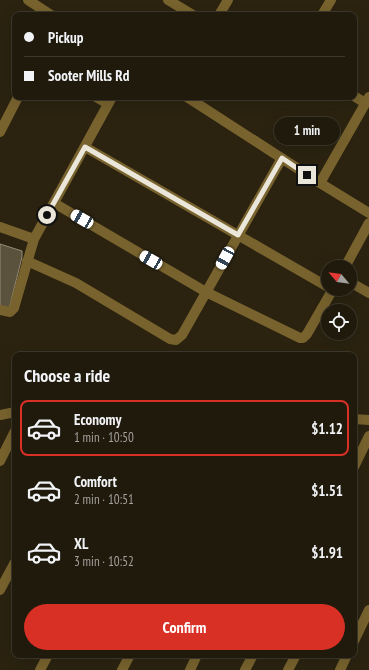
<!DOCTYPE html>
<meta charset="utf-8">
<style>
body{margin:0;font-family:"PT Sans Narrow",sans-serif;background:#2d271a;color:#f1f3f6;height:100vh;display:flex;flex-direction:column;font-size:15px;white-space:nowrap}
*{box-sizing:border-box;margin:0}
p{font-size:13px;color:#a2a19d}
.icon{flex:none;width:22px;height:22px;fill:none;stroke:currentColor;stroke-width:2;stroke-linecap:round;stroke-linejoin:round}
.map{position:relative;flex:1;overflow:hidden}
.side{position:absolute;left:12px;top:352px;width:345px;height:306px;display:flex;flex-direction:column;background:#201a0c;border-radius:8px;box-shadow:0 4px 16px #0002,0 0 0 1px #3d382d}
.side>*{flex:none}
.banner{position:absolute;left:12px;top:12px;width:345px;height:88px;border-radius:8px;box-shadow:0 4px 16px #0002,0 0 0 1px #3d382d;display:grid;align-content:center;height:88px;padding:0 12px;background:#201a0c}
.needle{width:26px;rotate:299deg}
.tools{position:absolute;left:321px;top:260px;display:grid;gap:8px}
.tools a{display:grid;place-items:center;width:36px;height:36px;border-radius:50%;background:#201a0c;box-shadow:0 4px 16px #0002,0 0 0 1px #3d382d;font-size:20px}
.end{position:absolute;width:18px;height:18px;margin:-9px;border:5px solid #ebe6da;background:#111;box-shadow:0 0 0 2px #111}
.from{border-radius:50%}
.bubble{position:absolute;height:28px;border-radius:14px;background:#201a0c;box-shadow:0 4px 16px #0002,0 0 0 1px #3d382d;font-size:13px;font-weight:700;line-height:28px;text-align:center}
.car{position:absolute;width:12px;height:24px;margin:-12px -6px;border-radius:5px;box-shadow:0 0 3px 1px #0007;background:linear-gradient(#fff 24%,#345 0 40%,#fff 0 76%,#345 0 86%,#fff 0)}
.banner b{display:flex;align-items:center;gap:14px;height:38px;font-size:15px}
.banner b+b{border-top:1px solid #3d382d}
.banner i{width:10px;height:10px;background:#f1f3f6}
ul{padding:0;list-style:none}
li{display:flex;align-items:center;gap:12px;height:56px;margin:0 8px 6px;padding:0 4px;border:2px solid transparent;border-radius:8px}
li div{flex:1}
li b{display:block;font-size:15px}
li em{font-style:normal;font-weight:700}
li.current{border-color:#d93025}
li>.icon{width:36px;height:36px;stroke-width:1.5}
h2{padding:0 12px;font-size:18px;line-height:48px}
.primary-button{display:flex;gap:8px;margin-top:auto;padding:8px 12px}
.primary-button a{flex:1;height:46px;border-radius:24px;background:#d93025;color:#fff;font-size:16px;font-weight:700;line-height:46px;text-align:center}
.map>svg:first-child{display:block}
.building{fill:#5a523d;stroke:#968d76}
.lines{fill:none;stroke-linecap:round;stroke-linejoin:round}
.minor{stroke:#78632e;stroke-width:10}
.route{stroke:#ebe6da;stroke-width:5}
</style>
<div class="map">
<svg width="369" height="670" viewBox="0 0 369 670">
<rect width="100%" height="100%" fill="#2b2310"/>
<path class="building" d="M0,244L22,251V257L9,309L0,307Z"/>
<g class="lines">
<path class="minor" d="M28,0L51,15
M168,0L193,15
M219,15L228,0
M322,15L331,0
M354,96L365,103
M96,97L108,104
M187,97L320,183L369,213
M0,132L18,97
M85,147L328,287
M320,183L369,97
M54,203L206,292L300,338H303L307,334L333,289
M0,227L34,239L112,97
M27,261L76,283L170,339L176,340L182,335L282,158
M345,267L369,223
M350,282L369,293
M0,310L10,312L14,308L34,239
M0,415L15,412
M354,419L369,420
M0,461L15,431
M354,467L369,436
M0,590L15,562
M354,641L369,610
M40,670L48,655
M122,670L130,655
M190,670L197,655
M245,670L253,655
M288,670L296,655
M340,670L347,655"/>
</g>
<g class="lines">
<path class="route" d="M47,215L85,147L238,235L282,158L307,175"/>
</g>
</svg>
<div class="tools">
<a><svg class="needle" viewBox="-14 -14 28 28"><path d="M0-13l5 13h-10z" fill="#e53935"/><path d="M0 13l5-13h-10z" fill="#a2a19d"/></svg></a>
<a><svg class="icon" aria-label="locate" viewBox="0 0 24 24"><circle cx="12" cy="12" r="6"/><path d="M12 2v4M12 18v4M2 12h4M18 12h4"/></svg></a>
</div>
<i class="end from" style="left:47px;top:215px"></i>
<i class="end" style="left:307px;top:175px"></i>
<div class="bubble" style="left:274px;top:117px;width:66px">1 min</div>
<i class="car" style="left:82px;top:219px;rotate:300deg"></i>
<i class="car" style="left:225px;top:258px;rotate:209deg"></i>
<i class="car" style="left:151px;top:260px;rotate:300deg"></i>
<div class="banner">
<b><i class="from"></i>Pickup</b>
<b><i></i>Sooter Mills Rd</b>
</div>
<section class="side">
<h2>Choose a ride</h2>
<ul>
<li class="current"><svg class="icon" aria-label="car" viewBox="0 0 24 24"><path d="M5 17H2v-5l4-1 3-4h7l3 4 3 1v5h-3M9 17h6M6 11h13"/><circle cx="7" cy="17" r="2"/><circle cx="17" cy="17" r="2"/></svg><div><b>Economy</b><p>1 min · 10:50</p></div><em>$1.12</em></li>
<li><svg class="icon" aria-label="car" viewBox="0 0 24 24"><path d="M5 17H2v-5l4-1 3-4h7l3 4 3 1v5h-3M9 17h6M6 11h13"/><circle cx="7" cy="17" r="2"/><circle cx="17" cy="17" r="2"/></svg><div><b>Comfort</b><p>2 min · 10:51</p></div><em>$1.51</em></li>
<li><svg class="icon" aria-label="car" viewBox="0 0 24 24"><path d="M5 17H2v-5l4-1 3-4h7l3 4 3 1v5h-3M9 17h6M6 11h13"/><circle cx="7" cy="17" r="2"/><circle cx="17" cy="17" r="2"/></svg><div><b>XL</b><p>3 min · 10:52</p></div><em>$1.91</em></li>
</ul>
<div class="primary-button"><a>Confirm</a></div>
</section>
</div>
